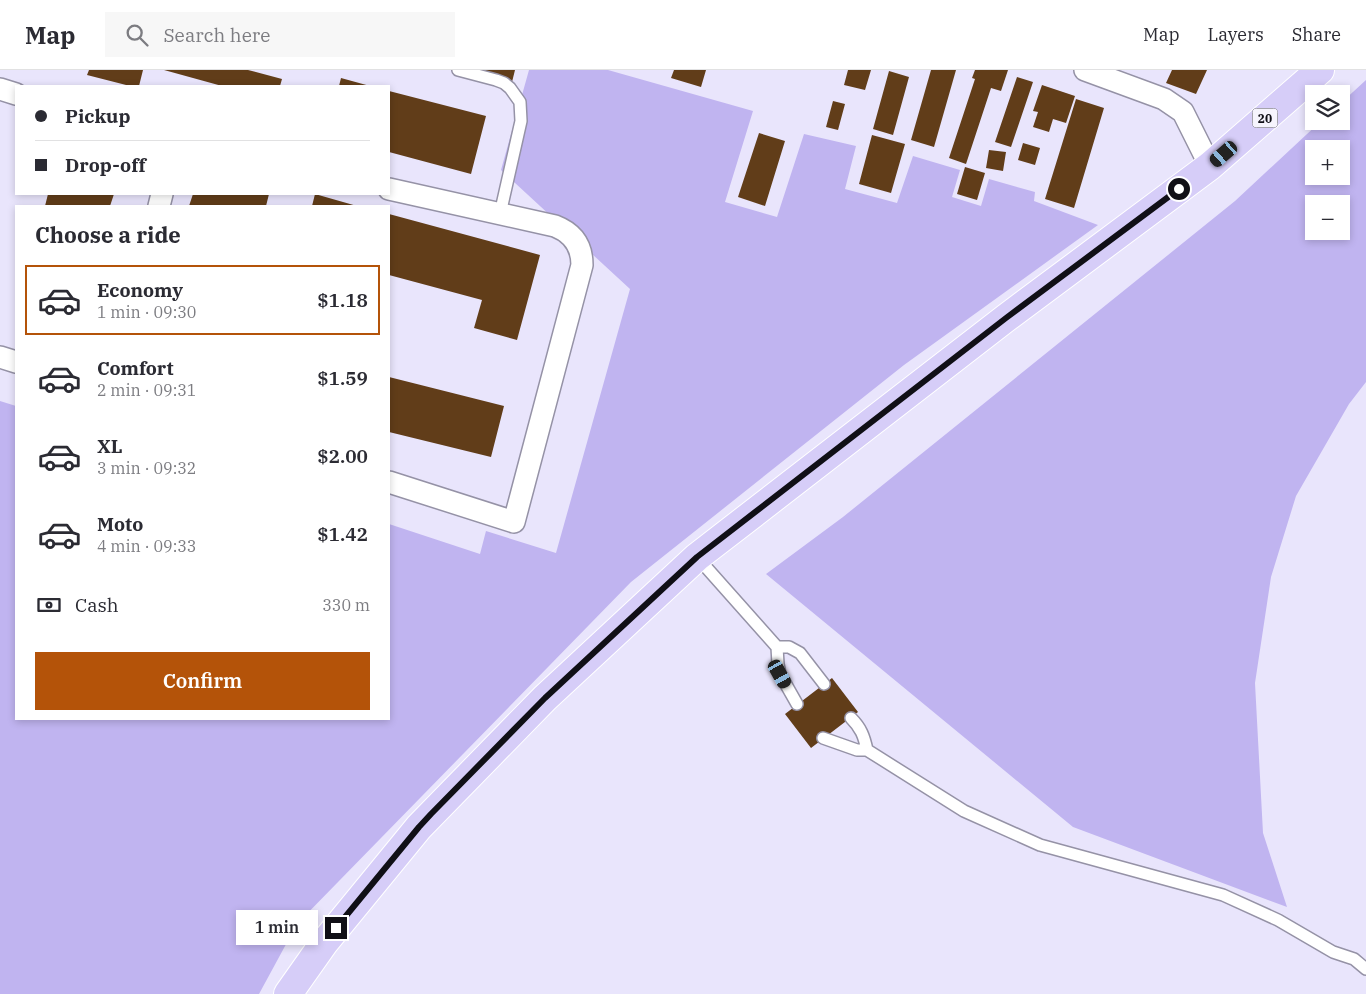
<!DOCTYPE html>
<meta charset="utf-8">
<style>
body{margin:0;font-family:"IBM Plex Serif",serif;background:#f7f7f7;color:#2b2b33;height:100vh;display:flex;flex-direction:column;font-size:19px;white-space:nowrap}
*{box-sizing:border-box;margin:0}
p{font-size:16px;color:#7c7c81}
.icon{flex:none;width:28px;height:28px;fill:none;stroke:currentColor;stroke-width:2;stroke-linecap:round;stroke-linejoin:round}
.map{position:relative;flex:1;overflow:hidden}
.panel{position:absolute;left:15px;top:135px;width:375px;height:515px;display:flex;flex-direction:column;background:#fff;border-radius:0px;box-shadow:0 2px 8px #0003}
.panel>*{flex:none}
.hud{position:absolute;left:15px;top:15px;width:375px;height:110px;border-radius:0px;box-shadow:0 2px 8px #0003;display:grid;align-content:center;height:110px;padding:0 20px;background:#fff}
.fabs{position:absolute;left:1305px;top:15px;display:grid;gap:10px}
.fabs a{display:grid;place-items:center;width:45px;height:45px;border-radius:0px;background:#fff;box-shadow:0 2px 8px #0003;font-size:25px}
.end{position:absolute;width:22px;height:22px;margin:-11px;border:6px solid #100f16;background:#fff;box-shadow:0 0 0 2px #fff}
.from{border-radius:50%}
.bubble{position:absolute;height:35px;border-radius:0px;background:#fff;box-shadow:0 2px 8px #0003;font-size:16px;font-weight:600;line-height:35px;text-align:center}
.car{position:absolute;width:15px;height:30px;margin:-15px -8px;border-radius:6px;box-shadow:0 0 4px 1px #0007;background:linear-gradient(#222 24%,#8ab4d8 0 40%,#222 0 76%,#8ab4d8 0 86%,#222 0)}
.hud b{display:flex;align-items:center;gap:18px;height:48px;font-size:19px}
.hud b+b{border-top:1px solid #e1e1e2}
.hud i{width:12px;height:12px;background:#2b2b33}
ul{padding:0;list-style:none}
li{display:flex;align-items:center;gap:15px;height:70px;margin:0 10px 8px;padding:0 10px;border:2px solid transparent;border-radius:0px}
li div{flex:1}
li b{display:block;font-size:19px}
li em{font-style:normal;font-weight:600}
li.active{border-color:#b45309}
li>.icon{width:45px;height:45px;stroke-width:1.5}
h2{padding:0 20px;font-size:22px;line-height:60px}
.pay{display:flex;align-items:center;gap:12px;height:55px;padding:0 20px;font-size:19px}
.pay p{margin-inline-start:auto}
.action{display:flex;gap:10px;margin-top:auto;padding:10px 20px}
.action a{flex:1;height:58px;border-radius:0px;background:#b45309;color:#fff;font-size:20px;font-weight:600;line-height:58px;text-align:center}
header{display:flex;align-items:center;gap:30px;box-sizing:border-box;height:70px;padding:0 25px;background:#fff;border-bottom:1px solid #e1e1e2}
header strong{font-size:24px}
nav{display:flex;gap:28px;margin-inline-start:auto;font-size:18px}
.search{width:350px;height:45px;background:#f7f7f7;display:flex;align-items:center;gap:12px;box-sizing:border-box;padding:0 18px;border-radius:0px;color:#7c7c81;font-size:19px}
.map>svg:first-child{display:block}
.green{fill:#c0b4f0;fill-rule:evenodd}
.building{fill:#613d19}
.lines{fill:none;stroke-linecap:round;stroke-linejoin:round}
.service-casing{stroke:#9592a6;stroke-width:14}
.minor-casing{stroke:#9592a6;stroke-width:24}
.primary-casing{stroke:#fff;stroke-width:30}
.service{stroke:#fff;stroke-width:11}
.minor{stroke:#fff;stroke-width:21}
.primary{stroke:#d6cdf8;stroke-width:28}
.route{stroke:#100f16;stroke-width:6}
.labels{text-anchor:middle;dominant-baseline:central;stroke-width:5;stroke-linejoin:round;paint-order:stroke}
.shield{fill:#f6f4fd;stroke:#55545b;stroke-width:1}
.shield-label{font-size:12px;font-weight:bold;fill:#100f16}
</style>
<header>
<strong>Map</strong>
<div class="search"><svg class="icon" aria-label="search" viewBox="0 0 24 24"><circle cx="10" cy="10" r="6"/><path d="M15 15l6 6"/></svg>Search here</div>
<nav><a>Map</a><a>Layers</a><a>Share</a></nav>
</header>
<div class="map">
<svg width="1366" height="924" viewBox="0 0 1366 924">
<rect width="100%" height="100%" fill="#e9e5fc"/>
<path class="green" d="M529,0H608L753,41L725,132L777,147L804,64L856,76L845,119L897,133L913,86L960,100L952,127L981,136L989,109L1035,122L1034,131L1098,155L904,295L631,512L297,854L259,924H0V331L16,336V649H389V454L480,484L486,461L556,483L630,219L501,100Z
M1366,10V312L1349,334L1296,426L1271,507L1255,613L1263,763L1287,837L1073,757L766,504L843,447L1235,131L1321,51H1341V33ZM1314,79H1341V106H1314ZM1314,134H1341V161H1314Z"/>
<path class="building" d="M89,0H143L139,16H130L87,5Z
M164,0H248L282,9L280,16H222Z
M472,0H515L512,12Z
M674,0H706L701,17L671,8Z
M848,0H871L865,20L844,15Z
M931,0H956L934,77L911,70Z
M975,0H1008L1001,21L991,18L966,94L949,88L975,9L972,8Z
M1172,0H1207L1196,24L1166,13Z
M889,1L909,7L893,65L873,59Z
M1017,7L1033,12L1011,77L995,72Z
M341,8L370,16H339Z
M1042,15L1075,26L1066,53L1053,49L1049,62L1033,57L1038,42L1033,41Z
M389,21L486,46L471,104L389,82Z
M1076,29L1104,38L1074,138L1045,129Z
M833,31L845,34L838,60L826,57Z
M759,63L785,71L765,136L738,127Z
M872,65L905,74L891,123L859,114Z
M1023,73L1040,78L1035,95L1018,90Z
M989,80L1006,82L1003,101L986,98Z
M965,97L985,103L977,130L957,124Z
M48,124H114L110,136H45Z
M193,124H269L266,136H189Z
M315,124L357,136H312Z
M389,144L540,185L517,270L474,258L482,230L389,205Z
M389,307L504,336L491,387L389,362Z
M832,608L858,642L811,678L785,644Z"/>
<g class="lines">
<g class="service-casing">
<path id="service" d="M458,0L496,10L504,13L510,18L520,32L521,51L500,144
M697,487L777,577L778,594L780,604L797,634
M777,577H789L800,583L824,614
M851,648C861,658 864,666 867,680
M823,668L857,680H867L964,741L1040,775L1223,825L1278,850L1333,882L1354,889L1366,899"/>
</g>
<g class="minor-casing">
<path id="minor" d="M1085,0L1164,29L1183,42L1210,96
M0,19L16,24
M389,119L555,156C573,163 582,176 582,195L514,452L389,412
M159,136L162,124
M0,287L16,292"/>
</g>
<g class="primary-casing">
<path id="primary" d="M288,924L324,873L419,757L545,628L697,487L1006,248L1210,96L1320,0"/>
</g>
<use href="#service" class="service"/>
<use href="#minor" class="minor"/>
<use href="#primary" class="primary"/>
</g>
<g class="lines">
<path class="route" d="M336,858L419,757L431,744L545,628L697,487L1006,248L1179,119"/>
</g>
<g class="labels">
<rect class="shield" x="1252.5" y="38.5" width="25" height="19" rx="4"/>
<g class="shield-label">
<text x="1265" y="48">20</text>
</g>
</g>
</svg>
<div class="fabs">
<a><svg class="icon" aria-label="layers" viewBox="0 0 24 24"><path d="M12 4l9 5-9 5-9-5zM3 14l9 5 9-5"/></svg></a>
<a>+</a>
<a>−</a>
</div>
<i class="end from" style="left:1179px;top:119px"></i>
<i class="end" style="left:336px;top:858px"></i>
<div class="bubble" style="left:236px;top:840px;width:82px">1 min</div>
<i class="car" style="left:1224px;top:84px;rotate:229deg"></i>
<i class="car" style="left:780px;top:604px;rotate:151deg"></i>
<div class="hud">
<b><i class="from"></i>Pickup</b>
<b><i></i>Drop-off</b>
</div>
<section class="panel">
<h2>Choose a ride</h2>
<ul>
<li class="active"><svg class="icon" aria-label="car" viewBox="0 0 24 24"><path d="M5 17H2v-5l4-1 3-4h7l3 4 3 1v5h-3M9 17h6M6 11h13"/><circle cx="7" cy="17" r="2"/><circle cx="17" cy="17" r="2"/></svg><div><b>Economy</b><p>1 min · 09:30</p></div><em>$1.18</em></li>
<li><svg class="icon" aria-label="car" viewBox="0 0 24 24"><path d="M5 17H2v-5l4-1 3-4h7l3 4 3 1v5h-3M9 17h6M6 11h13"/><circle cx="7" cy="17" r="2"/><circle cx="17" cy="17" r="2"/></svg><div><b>Comfort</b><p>2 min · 09:31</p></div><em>$1.59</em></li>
<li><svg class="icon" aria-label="car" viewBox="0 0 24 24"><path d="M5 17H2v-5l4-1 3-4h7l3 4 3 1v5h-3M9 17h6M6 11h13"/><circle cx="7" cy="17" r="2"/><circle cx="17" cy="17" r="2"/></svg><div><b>XL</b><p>3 min · 09:32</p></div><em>$2.00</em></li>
<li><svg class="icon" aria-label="car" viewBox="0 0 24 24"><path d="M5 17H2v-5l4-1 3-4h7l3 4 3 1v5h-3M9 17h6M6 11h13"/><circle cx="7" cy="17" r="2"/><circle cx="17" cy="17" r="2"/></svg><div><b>Moto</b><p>4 min · 09:33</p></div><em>$1.42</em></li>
</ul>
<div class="pay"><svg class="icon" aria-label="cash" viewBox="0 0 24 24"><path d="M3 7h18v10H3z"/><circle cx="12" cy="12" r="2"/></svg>Cash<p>330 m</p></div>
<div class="action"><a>Confirm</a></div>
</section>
</div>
